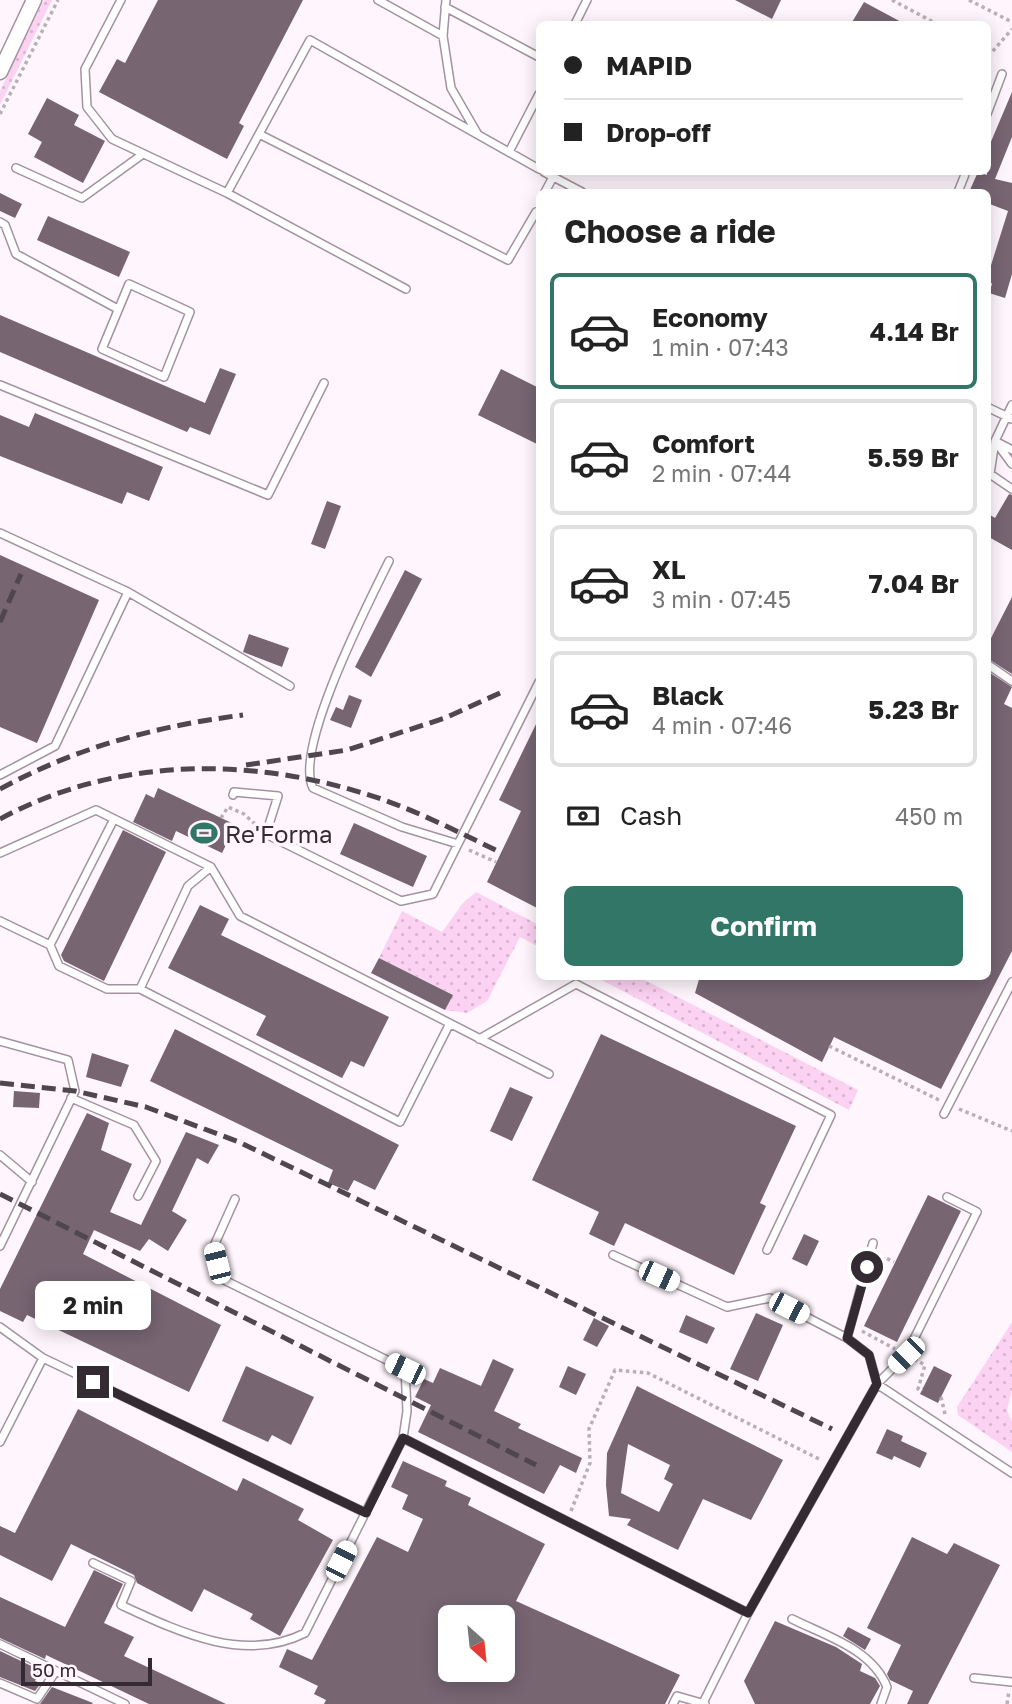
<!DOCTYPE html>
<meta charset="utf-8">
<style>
body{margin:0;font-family:"Golos Text",sans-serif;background:#f2f2f2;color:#222;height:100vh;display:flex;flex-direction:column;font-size:26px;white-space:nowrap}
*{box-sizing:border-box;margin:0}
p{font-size:23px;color:#767676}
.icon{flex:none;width:38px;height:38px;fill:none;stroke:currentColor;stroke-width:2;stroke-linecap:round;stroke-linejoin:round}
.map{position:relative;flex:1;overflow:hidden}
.sheet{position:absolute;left:536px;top:189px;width:455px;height:791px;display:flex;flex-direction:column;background:#fff;border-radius:10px;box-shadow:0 4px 18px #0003}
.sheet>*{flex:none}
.banner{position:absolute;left:536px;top:21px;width:455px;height:154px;border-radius:10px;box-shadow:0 4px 18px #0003;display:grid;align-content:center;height:154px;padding:0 28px;background:#fff}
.needle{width:46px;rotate:153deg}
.tools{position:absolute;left:438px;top:1605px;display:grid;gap:14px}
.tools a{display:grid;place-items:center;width:77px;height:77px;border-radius:10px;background:#fff;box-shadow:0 4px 18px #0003;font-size:35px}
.scale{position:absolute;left:21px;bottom:18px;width:131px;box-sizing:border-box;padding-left:7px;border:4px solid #332b31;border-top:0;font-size:19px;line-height:24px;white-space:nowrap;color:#332b31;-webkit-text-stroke:5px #fef6fc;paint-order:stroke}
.end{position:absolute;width:32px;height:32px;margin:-16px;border:9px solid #332b31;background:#fff;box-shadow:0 0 0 4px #fff}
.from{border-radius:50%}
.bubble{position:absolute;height:49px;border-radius:10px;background:#fff;box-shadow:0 4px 18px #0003;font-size:23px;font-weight:700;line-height:49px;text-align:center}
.car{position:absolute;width:21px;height:42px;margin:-21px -10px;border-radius:9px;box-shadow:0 0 5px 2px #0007;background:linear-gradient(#fff 24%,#345 0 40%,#fff 0 76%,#345 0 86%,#fff 0)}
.banner b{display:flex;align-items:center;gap:24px;height:66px;font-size:26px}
.banner b+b{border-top:2px solid #e0e0e0}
.banner i{width:18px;height:18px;background:#222}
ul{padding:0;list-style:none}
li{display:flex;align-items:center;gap:21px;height:116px;margin:0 14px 10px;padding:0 14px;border:4px solid #e0e0e0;border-radius:10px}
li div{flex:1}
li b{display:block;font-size:26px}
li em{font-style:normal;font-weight:700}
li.selected{border-color:#327668}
li>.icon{width:63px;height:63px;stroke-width:1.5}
h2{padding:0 28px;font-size:32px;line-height:84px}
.pay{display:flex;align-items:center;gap:18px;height:77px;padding:0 28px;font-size:26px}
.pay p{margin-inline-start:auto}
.cta{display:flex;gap:14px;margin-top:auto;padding:14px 28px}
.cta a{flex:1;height:80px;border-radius:10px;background:#327668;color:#fff;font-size:28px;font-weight:700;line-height:80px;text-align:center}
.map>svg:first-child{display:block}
.grass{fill:url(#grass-dots)}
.building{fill:#776572;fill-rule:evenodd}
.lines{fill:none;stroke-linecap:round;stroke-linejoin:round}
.service-casing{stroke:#a492a0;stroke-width:10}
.minor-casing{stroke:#a492a0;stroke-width:17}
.path{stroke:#b8b0b6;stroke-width:3.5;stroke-dasharray:3.5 3.5;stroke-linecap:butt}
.service{stroke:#fff;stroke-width:7}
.minor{stroke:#fff;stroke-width:14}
.rail{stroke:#4f474d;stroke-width:5;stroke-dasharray:14 7;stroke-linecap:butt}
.route{stroke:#332b31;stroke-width:9}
.labels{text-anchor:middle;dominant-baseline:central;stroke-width:7;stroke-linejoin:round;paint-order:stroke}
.poi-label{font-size:24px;fill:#332b31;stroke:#fef6fc;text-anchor:start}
</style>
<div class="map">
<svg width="1012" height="1704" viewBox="0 0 1012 1704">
<defs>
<pattern id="grass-dots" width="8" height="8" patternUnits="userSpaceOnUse" patternTransform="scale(1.75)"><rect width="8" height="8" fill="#fcd2f2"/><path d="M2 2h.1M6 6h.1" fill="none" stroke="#d8b4d0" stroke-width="1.8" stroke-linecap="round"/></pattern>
</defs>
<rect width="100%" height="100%" fill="#fef6fc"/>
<path class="grass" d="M44,0H52L0,105V91Z
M476,892L539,925V947L520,937L487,1001L467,1013L445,1010L452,994L379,958L402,911L442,932L463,903Z
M596,977H639L858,1090L849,1110Z
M1012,1322V1389L1007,1410L1012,1422V1452L958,1415L957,1407Z"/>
<path class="building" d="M158,0H303L239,123L244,126L227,159L99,92L117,59L125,63Z
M735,0H781L772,19Z
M864,2L905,24H851Z
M1012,92V137L995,179L1012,183V274L1005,298L989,293L992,284L987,278L1008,211L987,203V192H969L978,172L987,175V151Z
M47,98L79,115L74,125L105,141L83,183L34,157L42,142L28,134Z
M0,193L22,204L15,218L0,211Z
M48,216L130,252L119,277L37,240Z
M0,315L205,403L220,368L236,374L210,435L190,427L187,432L0,352Z
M501,369L539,388V445L478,415Z
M35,413L163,467L149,501L127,492L122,504L0,456V415L29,427Z
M1009,494L1012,495V550L987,536V513L995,518Z
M327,501L341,506L325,549L311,544Z
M0,555L99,600L37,743L0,727Z
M405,570L422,579L371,677L355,667Z
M1012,597V674L987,658V646Z
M249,634L289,648L282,667L243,652Z
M987,671L1012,687L1004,704L1012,708V951L941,1089L834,1037L822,1062L695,993L700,976H987Z
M349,695L362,700L351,728L330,720L336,707L343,710Z
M539,718V909L487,882L521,811L499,800Z
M158,788L236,825L222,853L176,831L172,841L133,822L146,794L154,798Z
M354,823L427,856L413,887L340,854Z
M123,830L166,852L104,981L64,961L61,955Z
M200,905L229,919L221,935L389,1017L364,1067L351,1061L342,1078L256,1035L266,1016L168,968Z
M379,958L453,995L445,1010L371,973Z
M175,1029L399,1145L375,1190L354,1180L348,1191L328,1183L333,1170L150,1081Z
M601,1034L796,1126L760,1203L766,1206L734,1275L625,1223L614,1246L589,1234L599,1212L532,1180Z
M92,1053L129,1065L121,1087L86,1077Z
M510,1087L533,1097L512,1141L490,1131Z
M14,1091L40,1093L39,1108L13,1107Z
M87,1113L109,1123L101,1150L132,1164L110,1212L141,1225L186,1132L219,1145L208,1164L197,1158L172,1211L187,1220L168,1251L149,1239L140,1251L94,1230L83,1254L221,1325L189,1392L27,1315L23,1322L0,1311V1289Z
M928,1195L961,1211L897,1342L864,1326Z
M804,1234L819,1241L807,1266L792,1259Z
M756,1313L783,1325L758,1381L730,1369Z
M686,1315L715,1328L707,1344L679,1332Z
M594,1318L609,1326L597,1347L583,1340Z
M493,1359L514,1369L494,1411L521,1424L518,1428L582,1458L576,1473L560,1465L544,1494L418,1432L431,1405L415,1397L424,1379L433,1383L440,1368L481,1386Z
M246,1366L314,1397L291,1445L272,1435L268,1442L222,1421Z
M568,1366L586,1374L576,1395L559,1387Z
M934,1366L952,1375L938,1403L920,1394Z
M637,1386L783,1460L751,1520L703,1499L678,1550L627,1525L631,1519L609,1516L606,1485L607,1453ZM628,1444L670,1465L664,1479L673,1484L659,1512L621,1493Z
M78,1409L237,1491L243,1478L304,1509L298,1520L333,1540L280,1636L250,1619L253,1614L204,1589L192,1612L137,1583L134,1575L71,1544L52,1581L0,1555V1526L15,1533Z
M887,1429L903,1436L901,1441L927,1453L920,1468L894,1456L892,1460L876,1453Z
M403,1461L447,1481L445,1486L471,1498L468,1505L545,1544L516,1601L680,1675L665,1704H324L326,1700L314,1694L318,1686L279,1667L287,1649L312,1660L377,1537L408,1552L423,1519L402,1509L408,1495L391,1487ZM450,1617H502V1670H450Z
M912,1537L947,1554L954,1543L1000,1565L928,1704H907L913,1691L890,1680L887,1674L901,1645L867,1628Z
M94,1570L123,1584L104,1623L134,1637L124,1656L226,1704H149L46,1655L45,1659L0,1638V1597L65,1627Z
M775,1621L836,1647L862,1664L860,1671L875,1678L880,1686L870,1704H755L744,1681Z
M848,1627L871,1639L865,1650L843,1636Z
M0,1651L40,1670L35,1681L41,1683L35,1691L0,1677Z
M52,1687L93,1703L92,1704H40Z"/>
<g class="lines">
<g class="service-casing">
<path id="service" d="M121,0L85,69L87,107L112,139L227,193L310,40L539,169
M378,0L443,36
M446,0L443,36L451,88L477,133
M445,7L539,57
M575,24L587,0
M987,114L1002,74
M259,134L508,260L536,212L539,215
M509,152L539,94
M16,168L82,198L143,154
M544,172L582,192
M545,192L553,177
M958,192L966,172
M227,193L406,289
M0,222L5,225L16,254L116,308
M129,284L190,312L164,377L102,349Z
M0,385L268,495L324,383
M1012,405L995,441L1012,464
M987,407L1012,419
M1012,450L995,441L990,474L1012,489
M0,533L128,592L290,686
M389,561C369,602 293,749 313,788L402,827L458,844
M987,664L1012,681
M0,775L55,746L128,592
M233,795L234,792L278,796L266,834L401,901L433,894L539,682
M0,853L96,810L211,867L240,916L549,1074
M211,867L188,886L140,989L400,1122L449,1025
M0,921L50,945L114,819
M50,945L59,966L107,989H140
M479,1039L576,984L831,1115L767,1250
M0,1041L68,1060L75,1091L0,1246
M71,1098L134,1125L156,1161L138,1196
M944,1114L1012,982
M0,1155L32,1182
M235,1199L213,1248L220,1278L405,1369L407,1411L403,1438
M613,1255L727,1307L770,1298L847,1338L869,1355L877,1384L906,1355L977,1212L947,1197
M0,1327L43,1358L366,1513
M847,1338L873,1243
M0,1442L43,1358
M93,1563L131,1581L121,1605C177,1631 244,1664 305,1633L403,1438L748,1613
M792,1619C826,1636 872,1649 887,1687L881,1704
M0,1644L125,1704
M974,1678L1012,1682
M0,1683L37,1699L56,1671
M703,1703L748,1613L877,1384L1012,1473
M673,1704L677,1696L705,1704"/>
</g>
<g class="minor-casing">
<path id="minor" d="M0,72L34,0"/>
</g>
<path class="path" d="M892,0L937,24
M969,0L1012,22
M987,49L992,52L1012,29
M0,114L58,0
M221,818L228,807L244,814L257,826
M469,850L496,862
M829,1046L939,1100
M959,1109L1012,1131
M882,1260L884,1257L894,1262
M862,1331L895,1349
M914,1359L925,1365L918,1389H923
M941,1397L945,1414
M571,1511L590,1463L589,1429L615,1370L648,1373L821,1460
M1007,1704L1009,1691"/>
<use href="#service" class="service"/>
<use href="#minor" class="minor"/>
<path class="rail" d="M0,622L21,574
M246,765L347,750L445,718L500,693
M0,789C77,747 157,726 243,715
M0,819C113,758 245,756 366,794C412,808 458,832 502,853
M0,1083L75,1091L146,1107L239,1142L832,1429
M0,1194L536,1465"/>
</g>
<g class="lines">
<path class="route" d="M93,1382L366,1513L403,1438L748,1613L877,1384L869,1355L847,1338L867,1267"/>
</g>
<defs>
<g id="stadium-bare" transform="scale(2.1)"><path d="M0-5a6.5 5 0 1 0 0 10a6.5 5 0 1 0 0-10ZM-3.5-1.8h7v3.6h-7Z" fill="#327668" stroke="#fef6fc" stroke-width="2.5" paint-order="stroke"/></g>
</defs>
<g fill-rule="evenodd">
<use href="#stadium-bare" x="204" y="833"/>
</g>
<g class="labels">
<g class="poi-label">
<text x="225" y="833">Re'Forma</text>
</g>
</g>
</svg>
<div class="tools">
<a><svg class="needle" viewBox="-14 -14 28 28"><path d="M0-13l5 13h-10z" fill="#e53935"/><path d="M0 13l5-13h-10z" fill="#767676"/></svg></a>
</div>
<div class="scale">50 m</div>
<i class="end from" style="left:867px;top:1267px"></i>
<i class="end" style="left:93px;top:1382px"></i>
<div class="bubble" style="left:35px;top:1281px;width:116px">2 min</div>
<i class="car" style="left:217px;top:1263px;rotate:346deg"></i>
<i class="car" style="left:659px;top:1276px;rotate:114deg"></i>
<i class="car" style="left:789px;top:1308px;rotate:117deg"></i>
<i class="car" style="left:906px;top:1355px;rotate:225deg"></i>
<i class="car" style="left:405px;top:1369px;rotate:296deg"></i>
<i class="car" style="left:341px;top:1561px;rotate:27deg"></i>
<div class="banner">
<b><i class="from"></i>MAPID</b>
<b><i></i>Drop-off</b>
</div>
<section class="sheet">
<h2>Choose a ride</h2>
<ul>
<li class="selected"><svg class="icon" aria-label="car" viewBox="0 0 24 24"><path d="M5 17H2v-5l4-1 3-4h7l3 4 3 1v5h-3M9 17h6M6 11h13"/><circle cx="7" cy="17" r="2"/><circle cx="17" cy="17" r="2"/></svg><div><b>Economy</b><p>1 min · 07:43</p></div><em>4.14 Br</em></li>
<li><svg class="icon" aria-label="car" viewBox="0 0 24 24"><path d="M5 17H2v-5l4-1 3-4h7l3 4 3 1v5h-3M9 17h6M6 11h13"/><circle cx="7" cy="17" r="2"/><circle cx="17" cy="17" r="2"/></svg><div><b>Comfort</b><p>2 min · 07:44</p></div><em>5.59 Br</em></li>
<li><svg class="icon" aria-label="car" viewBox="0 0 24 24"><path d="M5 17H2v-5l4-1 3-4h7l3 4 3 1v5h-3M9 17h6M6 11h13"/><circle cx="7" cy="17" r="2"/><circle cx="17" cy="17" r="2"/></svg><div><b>XL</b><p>3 min · 07:45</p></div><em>7.04 Br</em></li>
<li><svg class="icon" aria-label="car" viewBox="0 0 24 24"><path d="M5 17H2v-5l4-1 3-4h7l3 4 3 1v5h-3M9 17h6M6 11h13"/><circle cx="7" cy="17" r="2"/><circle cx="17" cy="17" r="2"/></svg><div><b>Black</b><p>4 min · 07:46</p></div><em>5.23 Br</em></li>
</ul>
<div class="pay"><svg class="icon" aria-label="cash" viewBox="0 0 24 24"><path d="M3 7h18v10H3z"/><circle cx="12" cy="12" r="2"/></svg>Cash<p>450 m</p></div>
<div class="cta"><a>Confirm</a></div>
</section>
</div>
